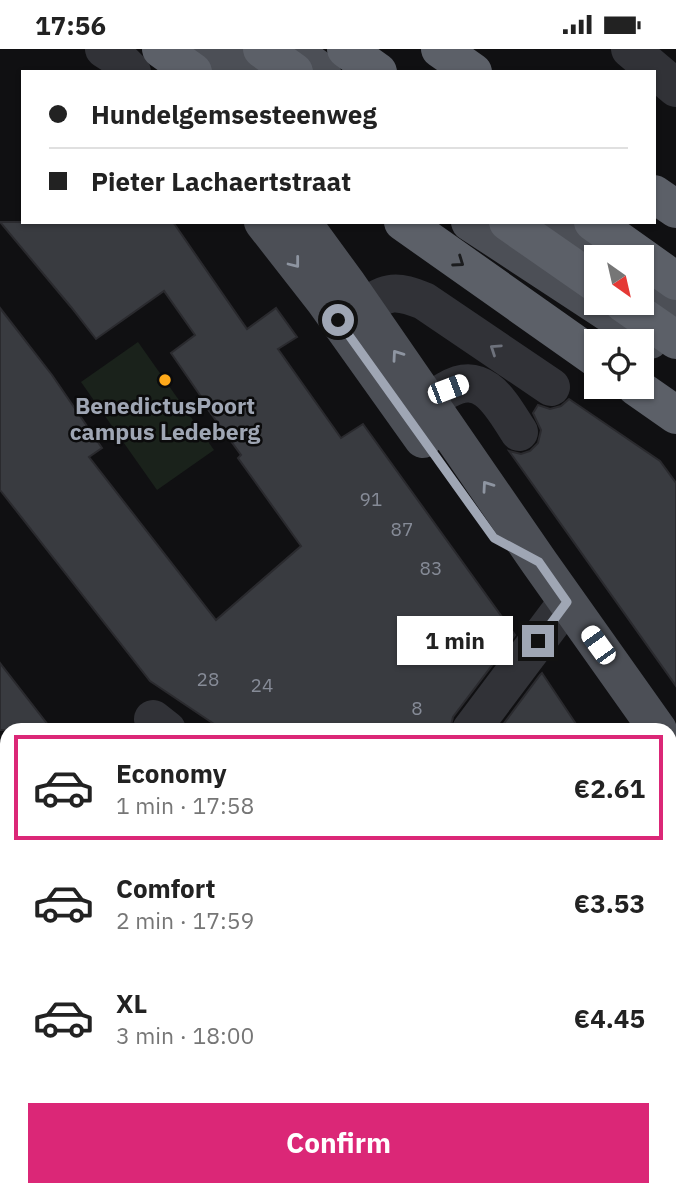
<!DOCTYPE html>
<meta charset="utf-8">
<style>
body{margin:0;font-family:"IBM Plex Sans",sans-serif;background:#f6f6f6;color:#222;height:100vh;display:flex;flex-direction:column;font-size:26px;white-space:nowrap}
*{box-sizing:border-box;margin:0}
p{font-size:23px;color:#767676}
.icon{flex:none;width:38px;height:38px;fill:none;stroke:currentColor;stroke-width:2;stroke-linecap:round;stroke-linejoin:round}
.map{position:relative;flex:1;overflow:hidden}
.panel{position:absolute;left:0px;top:674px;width:677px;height:474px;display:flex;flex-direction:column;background:#fff;border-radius:21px 21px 0 0;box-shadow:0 2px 5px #0004}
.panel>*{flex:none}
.guide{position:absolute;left:21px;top:21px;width:635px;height:154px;border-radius:0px;box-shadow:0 2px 5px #0004;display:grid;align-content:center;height:154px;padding:0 28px;background:#fff}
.needle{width:46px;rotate:146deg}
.tools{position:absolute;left:584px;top:196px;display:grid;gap:14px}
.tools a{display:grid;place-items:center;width:70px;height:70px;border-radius:0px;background:#fff;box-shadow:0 2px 5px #0004;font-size:35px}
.end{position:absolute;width:32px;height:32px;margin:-16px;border:9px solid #9fa6b4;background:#111;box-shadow:0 0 0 4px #111}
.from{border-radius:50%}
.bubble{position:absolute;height:49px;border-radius:0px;background:#fff;box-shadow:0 2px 5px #0004;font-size:23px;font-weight:800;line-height:49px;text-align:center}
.car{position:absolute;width:21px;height:42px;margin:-21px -10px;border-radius:9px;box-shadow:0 0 5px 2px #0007;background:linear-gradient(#fff 24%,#345 0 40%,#fff 0 76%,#345 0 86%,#fff 0)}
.guide b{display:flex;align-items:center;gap:24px;height:66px;font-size:26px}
.guide b+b{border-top:2px solid #e0e0e0}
.guide i{width:18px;height:18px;background:#222}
ul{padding:12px 0 0;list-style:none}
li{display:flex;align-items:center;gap:21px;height:105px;margin:0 14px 10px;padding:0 14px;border:4px solid transparent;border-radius:0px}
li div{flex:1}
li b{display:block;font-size:26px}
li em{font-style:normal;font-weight:800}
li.current{border-color:#db2777}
li>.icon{width:63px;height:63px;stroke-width:1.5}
.action{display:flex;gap:14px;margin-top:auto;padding:14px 28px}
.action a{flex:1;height:80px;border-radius:0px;background:#db2777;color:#fff;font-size:28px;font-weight:800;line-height:80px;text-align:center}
.status{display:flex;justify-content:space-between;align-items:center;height:49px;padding:0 35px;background:#fff;direction:ltr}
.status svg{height:19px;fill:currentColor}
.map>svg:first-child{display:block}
.green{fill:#1a221b}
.building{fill:#393b40;stroke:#2a2a2e;stroke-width:2}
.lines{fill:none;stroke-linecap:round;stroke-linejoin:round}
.minor{stroke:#313237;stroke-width:38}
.major{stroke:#4c4f56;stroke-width:38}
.highway{stroke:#5c6068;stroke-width:38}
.oneway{stroke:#1b1c1e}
.oneway2{stroke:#8e95a1}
.oneway3{stroke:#6e727c}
.route{stroke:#9fa6b4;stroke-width:9}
.poi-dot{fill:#ffaa1a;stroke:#0b0b0c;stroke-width:2.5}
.labels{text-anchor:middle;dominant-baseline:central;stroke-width:5;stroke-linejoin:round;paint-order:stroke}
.number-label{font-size:19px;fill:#868b97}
.poi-label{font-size:23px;font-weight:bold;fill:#9fa6b4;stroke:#0b0b0c}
</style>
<div class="status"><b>17:56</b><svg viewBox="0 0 49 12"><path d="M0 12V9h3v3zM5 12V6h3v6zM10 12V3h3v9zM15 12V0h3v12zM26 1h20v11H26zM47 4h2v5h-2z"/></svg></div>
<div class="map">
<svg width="676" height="1147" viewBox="0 0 676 1147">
<rect width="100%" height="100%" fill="#101012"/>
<path class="green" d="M138,293L214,401L157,441L81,333Z"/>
<path class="building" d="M0,173H173L247,280L276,259L297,288L278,300L341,389L363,375L515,586L453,668L450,681H223L150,632L0,441V259L52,326L102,399L89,408L216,571L301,497L238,409L241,406L201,351L202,349L171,304L195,286L164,242L96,290L71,258Z
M569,350L660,412L676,434V637L509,402L521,405L530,402L538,394L541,381L533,364L538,356L550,360L561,357Z
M0,614L52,681H0Z
M542,624L580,681H499L540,626Z"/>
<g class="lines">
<path class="minor" d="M104,0L118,9L132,23
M630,0L676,39
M363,259C387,241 397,241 424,252L551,338
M399,350L430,354C435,350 441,344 447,341C484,319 502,357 519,383
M153,670L167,681
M471,681L567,553
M0,872L7,867
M12,1147L19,1141
M163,1147L171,1141
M674,1147L676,1145"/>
<path class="major" d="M210,0L244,23
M290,0L322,23
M263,173L324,251L423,390
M302,173L348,236L539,513L658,681
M470,173L650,291
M542,173L597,210
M642,241L676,263"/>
<path class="highway" d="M161,0L193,23
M262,0L294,23
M346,0L378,23
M440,0L473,23
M654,145L676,160
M403,173L597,310
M508,173L597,235
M593,173L676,232
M623,254L676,291
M636,338L676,366"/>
</g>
<defs><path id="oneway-chevron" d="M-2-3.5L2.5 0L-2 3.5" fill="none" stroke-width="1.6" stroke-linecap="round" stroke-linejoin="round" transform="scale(1.75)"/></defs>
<use class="oneway" href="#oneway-chevron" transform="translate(459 213) rotate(35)"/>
<g class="oneway2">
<use href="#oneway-chevron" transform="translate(295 214) rotate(52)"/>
<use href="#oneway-chevron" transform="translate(397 306) rotate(-125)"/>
<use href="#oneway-chevron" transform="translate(487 437) rotate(-125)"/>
</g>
<use class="oneway3" href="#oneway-chevron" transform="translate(495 300) rotate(-146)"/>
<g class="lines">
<path class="route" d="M338,271L494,489L539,513L567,553L538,592"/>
</g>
<circle class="poi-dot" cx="165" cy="331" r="7"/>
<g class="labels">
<g class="number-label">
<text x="371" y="450">91</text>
<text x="402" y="480">87</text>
<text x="431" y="519">83</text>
<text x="208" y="630">28</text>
<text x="262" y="636">24</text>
<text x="417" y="659">8</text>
</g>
<g class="poi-label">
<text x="165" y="356">BenedictusPoort<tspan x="165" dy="26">campus Ledeberg</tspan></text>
</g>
</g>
</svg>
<div class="tools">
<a><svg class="needle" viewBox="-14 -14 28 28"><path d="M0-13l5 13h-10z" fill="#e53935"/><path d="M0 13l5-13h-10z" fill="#767676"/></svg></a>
<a><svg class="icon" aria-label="locate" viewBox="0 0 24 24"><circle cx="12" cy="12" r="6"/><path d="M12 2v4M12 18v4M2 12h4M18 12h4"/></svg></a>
</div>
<i class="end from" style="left:338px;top:271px"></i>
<i class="end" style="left:538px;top:592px"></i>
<div class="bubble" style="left:397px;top:567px;width:116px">1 min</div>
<i class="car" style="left:448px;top:340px;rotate:69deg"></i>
<i class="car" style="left:598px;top:596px;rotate:324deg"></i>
<div class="guide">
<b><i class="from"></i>Hundelgemsesteenweg</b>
<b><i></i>Pieter Lachaertstraat</b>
</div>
<section class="panel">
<ul>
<li class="current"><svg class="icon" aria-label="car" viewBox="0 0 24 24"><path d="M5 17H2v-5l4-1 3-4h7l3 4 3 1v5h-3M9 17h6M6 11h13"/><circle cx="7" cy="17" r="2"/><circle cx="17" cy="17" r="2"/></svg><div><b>Economy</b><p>1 min · 17:58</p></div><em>€2.61</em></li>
<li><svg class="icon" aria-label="car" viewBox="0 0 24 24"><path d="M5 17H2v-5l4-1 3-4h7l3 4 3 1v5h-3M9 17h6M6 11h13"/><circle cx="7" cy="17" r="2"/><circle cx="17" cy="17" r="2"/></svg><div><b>Comfort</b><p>2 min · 17:59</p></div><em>€3.53</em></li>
<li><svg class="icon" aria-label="car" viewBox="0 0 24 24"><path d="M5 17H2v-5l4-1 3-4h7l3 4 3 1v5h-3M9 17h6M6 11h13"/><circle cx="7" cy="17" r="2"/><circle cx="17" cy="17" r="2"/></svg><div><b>XL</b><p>3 min · 18:00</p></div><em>€4.45</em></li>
</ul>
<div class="action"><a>Confirm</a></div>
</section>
</div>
